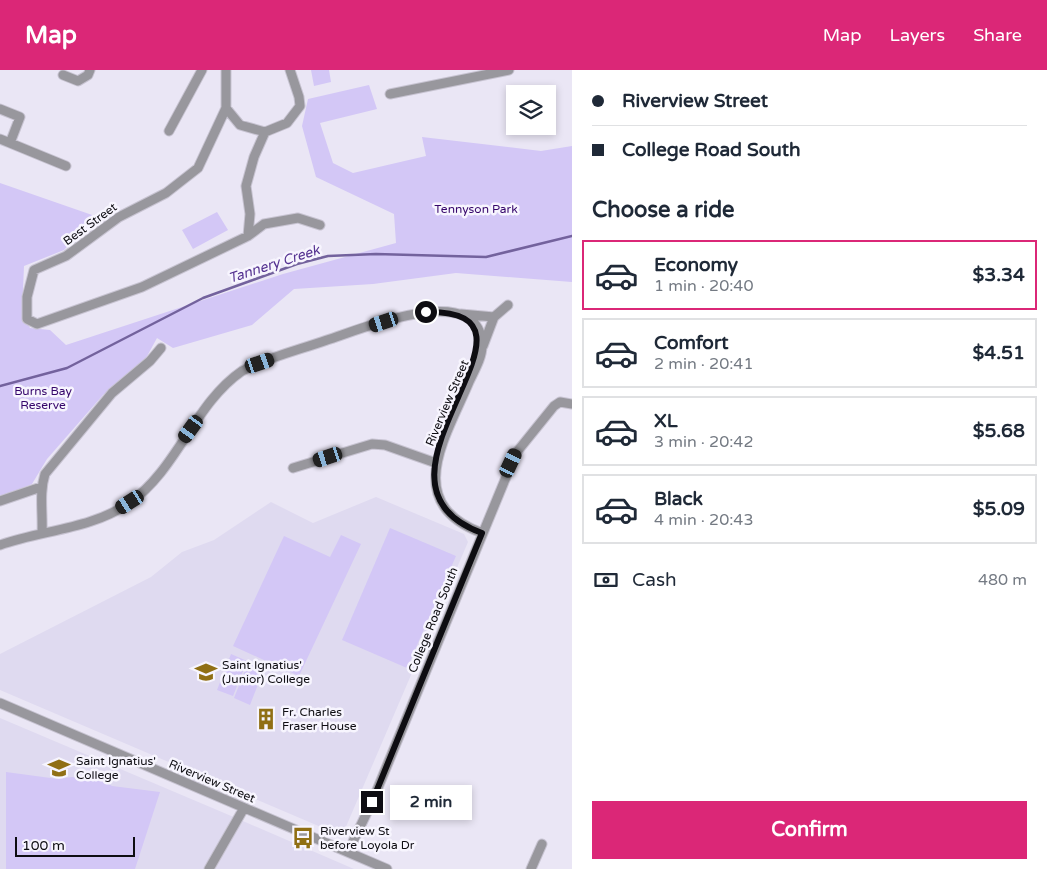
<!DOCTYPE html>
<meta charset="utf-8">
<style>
body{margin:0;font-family:"Varela Round",sans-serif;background:#f6f6f7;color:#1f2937;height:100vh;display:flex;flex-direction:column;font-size:19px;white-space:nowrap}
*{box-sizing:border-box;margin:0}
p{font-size:16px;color:#747a83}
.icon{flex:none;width:28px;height:28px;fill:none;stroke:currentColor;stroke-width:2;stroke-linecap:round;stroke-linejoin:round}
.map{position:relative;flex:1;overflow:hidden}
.sheet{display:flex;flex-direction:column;background:#fff;width:475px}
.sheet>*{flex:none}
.top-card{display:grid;align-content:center;height:110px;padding:0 20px;background:#fff}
.buttons{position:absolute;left:506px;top:15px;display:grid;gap:10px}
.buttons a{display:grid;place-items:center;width:50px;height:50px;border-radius:0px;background:#fff;box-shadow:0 2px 8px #0003;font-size:25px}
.scale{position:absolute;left:15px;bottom:12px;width:120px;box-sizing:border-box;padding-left:5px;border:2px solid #0e0d12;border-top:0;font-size:14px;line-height:18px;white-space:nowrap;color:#0e0d12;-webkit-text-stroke:4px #f7f5fe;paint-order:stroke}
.end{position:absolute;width:22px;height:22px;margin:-11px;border:6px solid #0e0d12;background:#fff;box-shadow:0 0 0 2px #fff}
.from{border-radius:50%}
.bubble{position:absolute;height:35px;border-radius:0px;background:#fff;box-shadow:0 2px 8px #0003;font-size:16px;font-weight:800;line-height:35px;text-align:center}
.car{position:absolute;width:15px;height:30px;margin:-15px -8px;border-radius:6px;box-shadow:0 0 4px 1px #0007;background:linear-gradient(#222 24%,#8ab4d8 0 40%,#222 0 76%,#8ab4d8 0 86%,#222 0)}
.top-card b{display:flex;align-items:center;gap:18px;height:48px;font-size:19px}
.top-card b+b{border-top:1px solid #e0e1e3}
.top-card i{width:12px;height:12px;background:#1f2937}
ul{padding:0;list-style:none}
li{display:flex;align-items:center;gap:15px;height:70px;margin:0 10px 8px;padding:0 10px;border:2px solid #e0e1e3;border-radius:0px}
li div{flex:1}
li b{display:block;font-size:19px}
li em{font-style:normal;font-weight:800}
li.active{border-color:#db2777}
li>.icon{width:45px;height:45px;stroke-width:1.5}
h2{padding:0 20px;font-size:22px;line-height:60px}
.pay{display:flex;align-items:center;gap:12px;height:55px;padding:0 20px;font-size:19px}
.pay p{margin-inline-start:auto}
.button{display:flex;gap:10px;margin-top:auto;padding:10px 20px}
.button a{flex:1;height:58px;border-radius:0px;background:#db2777;color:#fff;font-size:20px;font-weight:800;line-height:58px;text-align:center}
header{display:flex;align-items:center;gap:30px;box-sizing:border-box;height:70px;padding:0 25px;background:#db2777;color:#fff}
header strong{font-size:24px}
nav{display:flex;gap:28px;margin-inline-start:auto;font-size:18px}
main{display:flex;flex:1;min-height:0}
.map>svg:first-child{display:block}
.built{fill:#dfdaf0}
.green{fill:#d3c7f6}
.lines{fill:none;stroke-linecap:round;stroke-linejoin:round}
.stream{stroke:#73629d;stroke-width:2.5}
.street-casing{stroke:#c7c3d1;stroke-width:11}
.street{stroke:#98979d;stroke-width:9}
.route{stroke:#0e0d12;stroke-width:6}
.labels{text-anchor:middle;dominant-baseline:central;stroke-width:5;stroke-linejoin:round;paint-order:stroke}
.park-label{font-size:12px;fill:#35056a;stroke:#f7f5fe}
.street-label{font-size:12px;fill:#0e0d12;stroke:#f7f5fe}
.poi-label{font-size:12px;fill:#0e0d12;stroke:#f7f5fe;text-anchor:start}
.water-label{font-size:14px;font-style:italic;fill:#553291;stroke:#f7f5fe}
</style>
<header>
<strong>Map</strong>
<nav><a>Map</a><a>Layers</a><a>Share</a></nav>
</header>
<main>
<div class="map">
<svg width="572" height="799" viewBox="0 0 572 799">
<rect width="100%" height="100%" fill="#eae6f5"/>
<path class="built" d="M376,427L464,464L468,472L342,766L0,620V584L151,507L182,482L214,470L271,432L313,453Z
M0,648L236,748L354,799H0Z"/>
<path class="green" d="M311,0H329L331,12L314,16Z
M369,15L377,39L320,53L333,93L353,103L426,86L422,67L541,81L572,76V212L456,203L373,214L294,219L252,255L173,278L157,268L146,288L103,325L47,389L32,414L0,427V113L95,146L64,180L24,196L22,243L30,258L50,260L66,275L283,204L396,173L394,144L316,107L302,56L308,29Z
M217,142L228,160L193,179L182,160Z
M390,458L456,486L407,598L342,570Z
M341,465L361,474L299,606L233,576L284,466L330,487Z
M231,584L247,591L233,626L217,620Z
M248,593L264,599L250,635L234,628Z
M6,702L58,709L72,707L104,711L112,716L160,722L135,799H6Z"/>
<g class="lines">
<path class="stream" d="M0,316L67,298L203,228L297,194L328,186L376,184L486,187L572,166"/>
<g class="street-casing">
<path id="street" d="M226,0V38L198,98L166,123L119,147L66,186L34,200L27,227V249L37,254L142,217L248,166L264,154L298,148L320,155
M63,5L78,11L88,5L90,0
M390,24L509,0
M226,38L240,55L265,62
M0,39L20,47L10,73L66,96
M169,61L202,0
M0,69L10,73
M248,166L250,144L246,116L254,87L265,62L287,53L300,36L299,27L290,0
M461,244L494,247L483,276
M494,247L508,235
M293,398L372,374L385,375L436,393
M0,431L41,417
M42,463C43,443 39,423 45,404L112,323L150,291L161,278
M0,475C42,460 92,459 129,433C178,399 194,334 242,301C269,287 299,280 327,270C359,260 481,208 482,276C482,288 474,301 469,312C446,367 401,433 482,463
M0,633L387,799
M348,782L372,732L516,383L554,336L560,332L572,334
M209,799L244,738
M531,799L542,774"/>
</g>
<use href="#street" class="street"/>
</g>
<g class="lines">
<path class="route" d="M372,732L482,463C341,412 572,239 426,242"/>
</g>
<defs>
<g id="school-bare" transform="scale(1.725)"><path d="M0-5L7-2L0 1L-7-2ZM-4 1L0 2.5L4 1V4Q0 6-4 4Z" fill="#906f14" stroke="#f7f5fe" stroke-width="2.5" paint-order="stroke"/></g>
<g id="building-bare" transform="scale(1.725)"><path d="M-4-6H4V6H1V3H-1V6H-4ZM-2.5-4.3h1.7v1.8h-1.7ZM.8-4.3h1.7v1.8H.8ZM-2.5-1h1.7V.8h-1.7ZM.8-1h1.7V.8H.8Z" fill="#906f14" stroke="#f7f5fe" stroke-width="2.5" paint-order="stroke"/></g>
<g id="bus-bare" transform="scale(1.725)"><path d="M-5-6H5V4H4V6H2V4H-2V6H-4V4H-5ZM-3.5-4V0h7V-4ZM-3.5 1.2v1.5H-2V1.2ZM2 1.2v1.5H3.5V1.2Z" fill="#906f14" stroke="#f7f5fe" stroke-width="2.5" paint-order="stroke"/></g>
</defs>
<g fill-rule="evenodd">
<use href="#school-bare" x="206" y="602"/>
<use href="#building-bare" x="266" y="649"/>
<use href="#school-bare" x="59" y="698"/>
<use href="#bus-bare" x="303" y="768"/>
</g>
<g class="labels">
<g class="park-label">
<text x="476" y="139">Tennyson Park</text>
<text x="43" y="321">Burns Bay<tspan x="43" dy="14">Reserve</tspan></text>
</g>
<g class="street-label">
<text transform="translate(90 154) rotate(-36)">Best Street</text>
<text transform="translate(447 333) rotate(-67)">Riverview Street</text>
<text transform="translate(433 550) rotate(-68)">College Road South</text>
<text transform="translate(212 711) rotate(23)">Riverview Street</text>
</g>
<g class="poi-label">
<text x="222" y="595">Saint Ignatius'<tspan x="222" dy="14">(Junior) College</tspan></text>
<text x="282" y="642">Fr. Charles<tspan x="282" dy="14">Fraser House</tspan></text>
<text x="76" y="691">Saint Ignatius'<tspan x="76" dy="14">College</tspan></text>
<text x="320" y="761">Riverview St<tspan x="320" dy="14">before Loyola Dr</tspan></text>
</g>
<g class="water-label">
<text transform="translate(274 194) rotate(-18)">Tannery Creek</text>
</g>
</g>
</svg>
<div class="buttons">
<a><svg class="icon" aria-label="layers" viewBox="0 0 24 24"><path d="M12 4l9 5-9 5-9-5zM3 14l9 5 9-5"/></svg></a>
</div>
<div class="scale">100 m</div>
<i class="end from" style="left:426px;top:242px"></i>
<i class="end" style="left:372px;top:732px"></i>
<div class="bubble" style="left:390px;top:715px;width:82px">2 min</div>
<i class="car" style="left:384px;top:252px;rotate:252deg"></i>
<i class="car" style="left:260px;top:293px;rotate:71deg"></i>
<i class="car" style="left:191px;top:359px;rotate:216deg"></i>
<i class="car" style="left:328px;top:387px;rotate:252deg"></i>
<i class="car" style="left:511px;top:393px;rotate:25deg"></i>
<i class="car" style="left:130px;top:432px;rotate:238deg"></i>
</div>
<section class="sheet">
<div class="top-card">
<b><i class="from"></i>Riverview Street</b>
<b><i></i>College Road South</b>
</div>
<h2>Choose a ride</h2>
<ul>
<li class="active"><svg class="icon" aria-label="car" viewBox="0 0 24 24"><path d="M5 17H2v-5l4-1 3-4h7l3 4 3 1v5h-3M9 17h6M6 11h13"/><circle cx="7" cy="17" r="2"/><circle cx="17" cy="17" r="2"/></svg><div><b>Economy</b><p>1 min · 20:40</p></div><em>$3.34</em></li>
<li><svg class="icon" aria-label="car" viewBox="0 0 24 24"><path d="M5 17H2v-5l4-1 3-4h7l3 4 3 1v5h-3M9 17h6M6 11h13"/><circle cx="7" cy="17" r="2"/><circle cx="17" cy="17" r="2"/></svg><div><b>Comfort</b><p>2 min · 20:41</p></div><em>$4.51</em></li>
<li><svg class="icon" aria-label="car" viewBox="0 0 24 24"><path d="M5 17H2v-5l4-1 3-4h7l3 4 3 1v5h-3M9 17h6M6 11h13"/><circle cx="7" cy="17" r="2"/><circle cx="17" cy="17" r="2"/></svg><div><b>XL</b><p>3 min · 20:42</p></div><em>$5.68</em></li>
<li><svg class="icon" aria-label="car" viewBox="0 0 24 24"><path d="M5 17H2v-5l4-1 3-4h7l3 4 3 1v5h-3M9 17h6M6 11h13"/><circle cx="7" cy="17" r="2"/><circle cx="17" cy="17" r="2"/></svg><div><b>Black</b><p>4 min · 20:43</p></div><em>$5.09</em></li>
</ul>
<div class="pay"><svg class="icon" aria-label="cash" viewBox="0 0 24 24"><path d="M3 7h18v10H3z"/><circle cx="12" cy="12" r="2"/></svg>Cash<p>480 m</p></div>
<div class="button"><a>Confirm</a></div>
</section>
</main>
